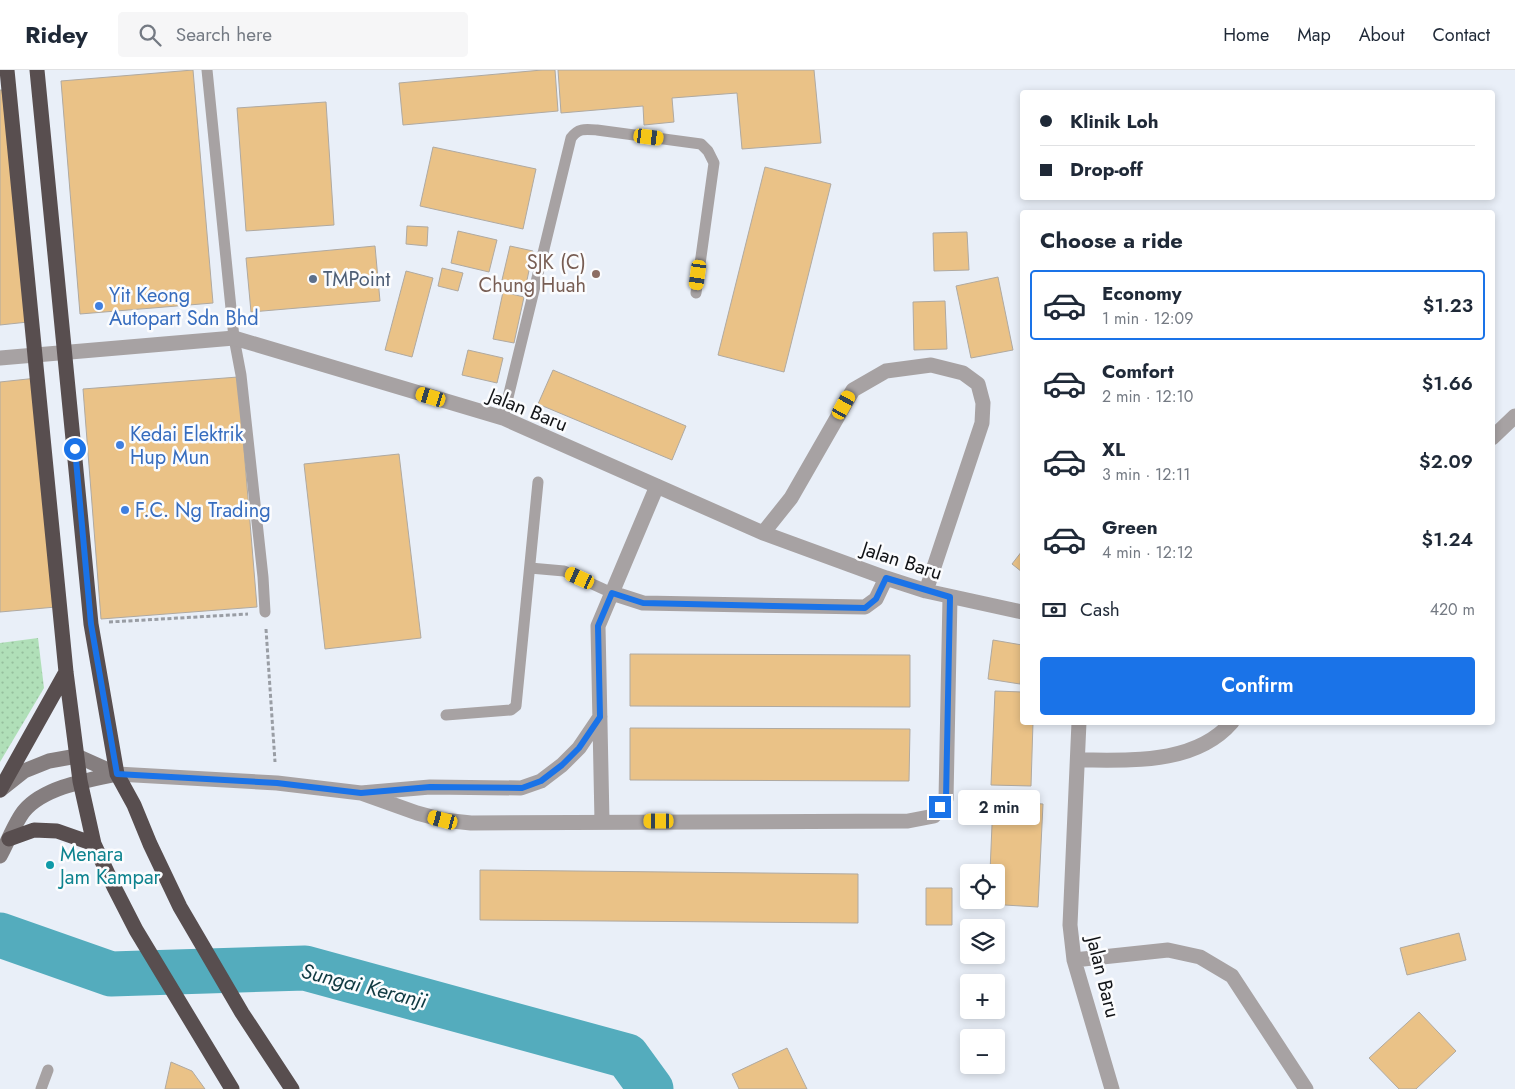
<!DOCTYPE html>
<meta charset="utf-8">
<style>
body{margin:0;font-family:Jost,sans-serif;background:#f6f6f7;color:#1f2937;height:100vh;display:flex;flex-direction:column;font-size:19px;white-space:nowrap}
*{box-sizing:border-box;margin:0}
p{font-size:16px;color:#747a83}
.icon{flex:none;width:28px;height:28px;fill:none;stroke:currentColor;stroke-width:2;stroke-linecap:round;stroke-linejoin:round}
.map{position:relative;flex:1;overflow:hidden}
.sheet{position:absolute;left:1020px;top:140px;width:475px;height:515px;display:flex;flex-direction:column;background:#fff;border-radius:5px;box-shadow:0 2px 8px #0003}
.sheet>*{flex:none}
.top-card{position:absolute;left:1020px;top:20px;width:475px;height:110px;border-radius:5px;box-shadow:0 2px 8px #0003;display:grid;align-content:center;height:110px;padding:0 20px;background:#fff}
.controls{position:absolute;left:960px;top:794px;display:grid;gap:10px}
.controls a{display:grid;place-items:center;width:45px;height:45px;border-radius:5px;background:#fff;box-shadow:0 2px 8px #0003;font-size:25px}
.end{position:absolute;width:22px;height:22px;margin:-11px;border:6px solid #1a73e8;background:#fff;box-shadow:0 0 0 2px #fff}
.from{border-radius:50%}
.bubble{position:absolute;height:35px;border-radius:5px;background:#fff;box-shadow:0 2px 8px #0003;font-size:16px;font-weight:600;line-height:35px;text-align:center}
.car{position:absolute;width:15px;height:30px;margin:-15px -8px;border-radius:6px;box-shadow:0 0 4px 1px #0007;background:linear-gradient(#f5c518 24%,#345 0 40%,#f5c518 0 76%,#345 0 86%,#f5c518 0)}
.top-card b{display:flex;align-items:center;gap:18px;height:48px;font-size:19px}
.top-card b+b{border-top:1px solid #e0e1e3}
.top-card i{width:12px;height:12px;background:#1f2937}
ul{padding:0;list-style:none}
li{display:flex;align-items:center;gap:15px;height:70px;margin:0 10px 8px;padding:0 10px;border:2px solid transparent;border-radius:5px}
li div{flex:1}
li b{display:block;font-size:19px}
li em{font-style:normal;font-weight:600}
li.selected{border-color:#1a73e8}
li>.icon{width:45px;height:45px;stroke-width:1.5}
h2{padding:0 20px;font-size:22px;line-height:60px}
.pay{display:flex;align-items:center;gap:12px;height:55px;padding:0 20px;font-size:19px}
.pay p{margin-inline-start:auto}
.primary-button{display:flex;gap:10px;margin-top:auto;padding:10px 20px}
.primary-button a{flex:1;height:58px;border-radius:5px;background:#1a73e8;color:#fff;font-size:20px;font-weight:600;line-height:58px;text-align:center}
header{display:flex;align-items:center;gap:30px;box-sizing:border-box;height:70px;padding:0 25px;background:#fff;border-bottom:1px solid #e0e1e3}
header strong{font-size:24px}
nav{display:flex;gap:28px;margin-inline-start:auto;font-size:18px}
.search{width:350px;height:45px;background:#f6f6f7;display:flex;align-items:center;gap:12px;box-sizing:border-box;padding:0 18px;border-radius:5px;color:#747a83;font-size:19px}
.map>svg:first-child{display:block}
.grass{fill:url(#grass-dots)}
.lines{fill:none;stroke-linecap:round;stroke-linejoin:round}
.river{stroke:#54acbd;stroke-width:45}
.building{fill:#eac287;stroke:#afa9a1}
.path{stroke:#999da4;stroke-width:3;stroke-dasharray:4 2.5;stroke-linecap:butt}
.lane{stroke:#a7a2a3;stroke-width:11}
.street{stroke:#a7a2a3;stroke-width:15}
.secondary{stroke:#857e7f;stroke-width:15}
.highway{stroke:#584e4f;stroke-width:15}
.route{stroke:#1a73e8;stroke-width:6}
.education-dot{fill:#8d6e63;stroke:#fbfcfe;stroke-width:2}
.service-dot{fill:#5c6f8a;stroke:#fbfcfe;stroke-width:2}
.shop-dot{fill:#3f7fe0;stroke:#fbfcfe;stroke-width:2}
.culture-dot{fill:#0f9aa8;stroke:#fbfcfe;stroke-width:2}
.labels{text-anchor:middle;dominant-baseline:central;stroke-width:5;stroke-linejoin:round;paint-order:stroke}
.education-label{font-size:20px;fill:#785e54;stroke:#fbfcfe;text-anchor:end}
.service-label{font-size:20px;fill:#4e5e75;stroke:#fbfcfe;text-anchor:start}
.shop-label{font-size:20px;fill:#366cbe;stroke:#fbfcfe;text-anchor:start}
.street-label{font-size:20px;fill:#121417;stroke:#fbfcfe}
.culture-label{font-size:20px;fill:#0d838f;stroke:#fbfcfe;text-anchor:start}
.water-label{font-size:21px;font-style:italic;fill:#0f3941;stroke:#fbfcfe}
</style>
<header>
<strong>Ridey</strong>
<div class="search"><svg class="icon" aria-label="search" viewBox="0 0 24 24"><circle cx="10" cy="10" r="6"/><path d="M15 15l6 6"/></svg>Search here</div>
<nav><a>Home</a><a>Map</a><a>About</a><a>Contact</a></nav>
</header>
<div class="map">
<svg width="1515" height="1019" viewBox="0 0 1515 1019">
<defs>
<pattern id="grass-dots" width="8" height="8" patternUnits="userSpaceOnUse" patternTransform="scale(1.25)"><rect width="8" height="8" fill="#b0dfb8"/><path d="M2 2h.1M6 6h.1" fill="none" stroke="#96be9d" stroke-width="1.8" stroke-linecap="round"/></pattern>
</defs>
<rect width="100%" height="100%" fill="#e9eff8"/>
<path class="grass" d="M38,568L44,618L0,692V573Z"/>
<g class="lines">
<path class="river" d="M0,865L111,904L305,898L627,986L651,1019"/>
</g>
<path class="building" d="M193,0L213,233L80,244L61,11Z
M542,0H555L558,41L403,55L399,13Z
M558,0H814L821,73L742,79L737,23L672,28L674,52L644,55L643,36L561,43Z
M0,20H2L28,252L0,255Z
M326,32L334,155L246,161L237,38Z
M433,77L536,99L523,159L420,136Z
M765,97L831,114L784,302L718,285Z
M407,156L428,157L427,176L406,174Z
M458,161L497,170L489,202L451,193Z
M967,162L969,200L934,201L933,163Z
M375,176L380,231L251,242L246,188Z
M510,176L533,181L526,215L502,210Z
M442,198L463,203L458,221L438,216Z
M406,201L433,208L412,287L385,280Z
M998,207L1013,280L971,288L956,216Z
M503,222L524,227L514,273L493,269Z
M945,231L947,279L914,280L913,232Z
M468,280L503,288L497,313L462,305Z
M553,300L686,356L672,390L538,334Z
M238,307L257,537L101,549L83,319Z
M37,308L56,537L0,542V312Z
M399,384L421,568L325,579L304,394Z
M1022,481V502L1012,494Z
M993,570L1022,575V598L1020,614L988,609Z
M630,584L910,585V637L630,636Z
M995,621L1022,622V652H1033L1031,716L991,715Z
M630,658L910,659L909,711L630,710Z
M993,731L1043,734L1038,837L988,834V830H996V802H990Z
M480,800L858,804V853L480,850Z
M926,818H952V855H926Z
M1459,863L1466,890L1407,905L1400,878Z
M1419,942L1456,981L1416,1019H1399L1369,988Z
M787,978L807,1019H739L732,1004Z
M171,992L192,1001L205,1019H165Z"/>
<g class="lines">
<path class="path" d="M109,552L248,544
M266,559L275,692"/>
<path class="lane" d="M207,0L234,268L241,305L263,507L265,542
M503,348L571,68C578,58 585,59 597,60L701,74L708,81L714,93L696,223
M530,498L564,501L612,523
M446,645L511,640L516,636L538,412
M41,1019L48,1000"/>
<path class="street" d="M0,288L234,268L503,348L763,463L886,508L926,521L1022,542
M1492,368L1515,346
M763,463L791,428L853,320L886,301L931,295L963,303L978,314L983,333L982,353L926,521
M612,523L643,533L865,537L876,529L886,508
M1079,652L1070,855L1074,890L1112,1019
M1078,690C1130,690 1195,695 1232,652
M117,704L277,713L361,723L430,717L521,718L541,711L562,695L579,678L600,647
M361,723L417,743L443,750L471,753L908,751L934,746L946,729L950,527
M602,751L598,556L657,416
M1074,890L1168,880L1200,887L1232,906L1306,1019"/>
<path class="secondary" d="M0,720L24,701L49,691L77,686L117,704
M0,786C7,774 15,752 24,741C44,717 88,710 117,704"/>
<path class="highway" d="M7,0L66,602L80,711L94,774L114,817L136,860L232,1019
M37,0L91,554L117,704L134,735L150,774L180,837L242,943L292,1019
M0,720L66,602
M9,769L34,760L57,761L94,774"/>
</g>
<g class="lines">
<path class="route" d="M75,379L91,554L117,704L277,713L361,723L430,717L522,718L541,711L562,695L579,678L600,647L598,556L612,523L643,533L865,538L876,529L886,508L950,527L946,729L940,737"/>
</g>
<circle class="education-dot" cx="596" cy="204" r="5"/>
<circle class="service-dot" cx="313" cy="209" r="5"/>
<g class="shop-dot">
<circle cx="99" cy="236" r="5"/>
<circle cx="120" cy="375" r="5"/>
<circle cx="125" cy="440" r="5"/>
</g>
<circle class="culture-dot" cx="50" cy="795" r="5"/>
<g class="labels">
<g class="education-label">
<text x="586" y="192">SJK (C)<tspan x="586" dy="23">Chung Huah</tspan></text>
</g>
<g class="service-label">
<text x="323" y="209">TMPoint</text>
</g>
<g class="shop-label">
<text x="109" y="225">Yit Keong<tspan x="109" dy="23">Autopart Sdn Bhd</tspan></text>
<text x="130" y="364">Kedai Elektrik<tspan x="130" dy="23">Hup Mun</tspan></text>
<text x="135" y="440">F.C. Ng Trading</text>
</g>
<g class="street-label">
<text transform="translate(528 340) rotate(22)">Jalan Baru</text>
<text transform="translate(902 491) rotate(18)">Jalan Baru</text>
<text transform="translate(1103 907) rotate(76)">Jalan Baru</text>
</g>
<g class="culture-label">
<text x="60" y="784">Menara<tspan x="60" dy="23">Jam Kampar</tspan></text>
</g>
<g class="water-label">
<text transform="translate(364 916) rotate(14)">Sungai Keranji</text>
</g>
</g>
</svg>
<div class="controls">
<a><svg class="icon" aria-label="locate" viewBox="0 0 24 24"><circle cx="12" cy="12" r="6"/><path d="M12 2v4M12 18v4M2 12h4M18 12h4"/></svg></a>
<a><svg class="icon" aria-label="layers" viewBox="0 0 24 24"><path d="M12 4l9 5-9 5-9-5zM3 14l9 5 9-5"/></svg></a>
<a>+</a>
<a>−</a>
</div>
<i class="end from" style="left:75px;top:379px"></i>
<i class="end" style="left:940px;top:737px"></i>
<div class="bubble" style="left:958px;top:720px;width:82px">2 min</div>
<i class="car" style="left:649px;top:67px;rotate:97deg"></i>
<i class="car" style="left:698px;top:205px;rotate:188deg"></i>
<i class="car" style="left:431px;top:327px;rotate:287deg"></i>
<i class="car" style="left:844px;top:335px;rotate:29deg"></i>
<i class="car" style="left:580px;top:508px;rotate:295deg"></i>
<i class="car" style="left:443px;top:750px;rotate:285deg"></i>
<i class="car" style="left:659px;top:751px;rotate:270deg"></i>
<div class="top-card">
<b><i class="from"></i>Klinik Loh</b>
<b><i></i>Drop-off</b>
</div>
<section class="sheet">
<h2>Choose a ride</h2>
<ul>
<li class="selected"><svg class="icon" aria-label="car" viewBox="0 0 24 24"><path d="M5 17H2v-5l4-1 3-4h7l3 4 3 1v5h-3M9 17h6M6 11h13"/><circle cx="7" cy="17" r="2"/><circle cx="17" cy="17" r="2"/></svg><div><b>Economy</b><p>1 min · 12:09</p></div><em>$1.23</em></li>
<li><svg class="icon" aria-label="car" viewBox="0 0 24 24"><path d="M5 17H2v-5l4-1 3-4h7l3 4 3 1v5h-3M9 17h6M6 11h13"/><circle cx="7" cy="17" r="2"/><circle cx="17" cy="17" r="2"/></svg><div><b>Comfort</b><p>2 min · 12:10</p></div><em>$1.66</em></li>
<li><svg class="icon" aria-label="car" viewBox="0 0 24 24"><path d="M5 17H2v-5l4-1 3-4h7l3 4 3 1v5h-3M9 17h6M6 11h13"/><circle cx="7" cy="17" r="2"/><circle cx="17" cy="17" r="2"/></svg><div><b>XL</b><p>3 min · 12:11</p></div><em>$2.09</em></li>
<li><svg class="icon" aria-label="car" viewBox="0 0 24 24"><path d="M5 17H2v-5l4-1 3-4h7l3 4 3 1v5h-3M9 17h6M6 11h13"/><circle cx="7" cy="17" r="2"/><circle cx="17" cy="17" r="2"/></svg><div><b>Green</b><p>4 min · 12:12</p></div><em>$1.24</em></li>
</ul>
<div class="pay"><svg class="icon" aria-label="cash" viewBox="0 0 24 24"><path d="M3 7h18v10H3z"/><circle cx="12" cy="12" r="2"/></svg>Cash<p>420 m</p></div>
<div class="primary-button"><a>Confirm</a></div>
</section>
</div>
